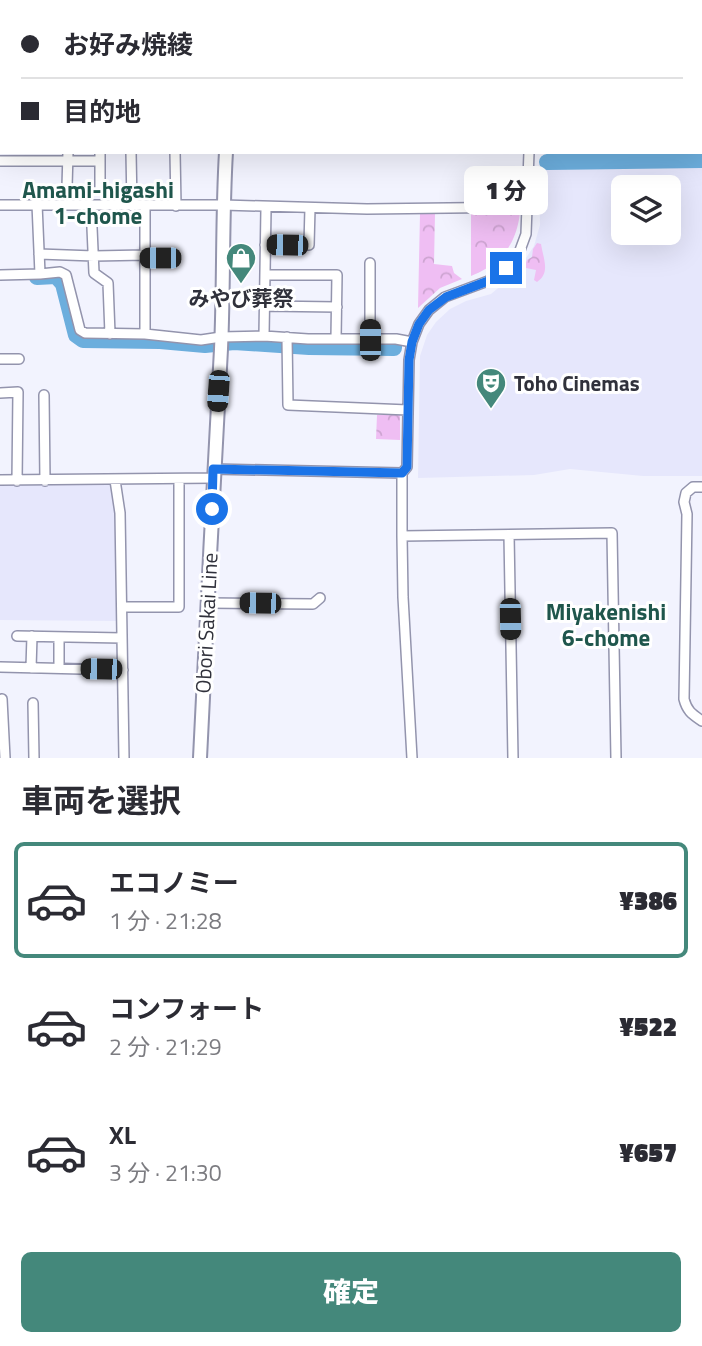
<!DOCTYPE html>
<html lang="ja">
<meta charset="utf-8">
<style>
body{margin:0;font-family:"Titillium Web","Noto Sans JP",sans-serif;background:#f7f7f7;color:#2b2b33;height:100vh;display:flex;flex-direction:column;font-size:26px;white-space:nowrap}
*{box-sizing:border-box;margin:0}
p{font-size:23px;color:#7c7c81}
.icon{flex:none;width:38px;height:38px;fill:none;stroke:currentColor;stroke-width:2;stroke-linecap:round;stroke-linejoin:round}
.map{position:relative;height:758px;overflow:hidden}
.sheet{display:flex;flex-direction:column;background:#fff;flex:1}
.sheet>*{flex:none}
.hud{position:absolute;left:0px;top:0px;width:704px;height:154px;box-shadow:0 7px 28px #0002;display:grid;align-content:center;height:154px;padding:0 21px;background:#fff}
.tools{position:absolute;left:611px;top:175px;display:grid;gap:14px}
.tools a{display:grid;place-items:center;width:70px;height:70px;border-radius:10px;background:#fff;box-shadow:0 7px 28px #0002;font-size:35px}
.end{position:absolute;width:32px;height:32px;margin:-16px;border:9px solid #1a73e8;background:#fff;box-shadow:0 0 0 4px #fff}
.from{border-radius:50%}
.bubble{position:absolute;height:49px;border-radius:10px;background:#fff;box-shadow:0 7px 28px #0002;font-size:23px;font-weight:800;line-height:49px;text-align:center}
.car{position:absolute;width:21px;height:42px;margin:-21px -10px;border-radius:9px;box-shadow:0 0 5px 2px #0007;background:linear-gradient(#222 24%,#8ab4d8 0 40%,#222 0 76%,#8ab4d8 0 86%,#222 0)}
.hud b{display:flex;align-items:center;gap:24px;height:66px;font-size:26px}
.hud b+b{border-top:2px solid #e1e1e2}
.hud i{width:18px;height:18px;background:#2b2b33}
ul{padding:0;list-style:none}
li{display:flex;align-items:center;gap:21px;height:116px;margin:0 14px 10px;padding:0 7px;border:4px solid transparent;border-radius:10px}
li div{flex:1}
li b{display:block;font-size:26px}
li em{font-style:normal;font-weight:800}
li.active{border-color:#44887b}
li>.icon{width:63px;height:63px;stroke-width:1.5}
h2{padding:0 21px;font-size:32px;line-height:84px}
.button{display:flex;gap:14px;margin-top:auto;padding:14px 21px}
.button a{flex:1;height:80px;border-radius:10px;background:#44887b;color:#fff;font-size:28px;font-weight:800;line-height:80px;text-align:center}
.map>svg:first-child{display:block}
.built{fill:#e6e7fc;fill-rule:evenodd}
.park{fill:url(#park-crowns)}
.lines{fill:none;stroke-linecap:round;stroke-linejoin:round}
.river{stroke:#6caedd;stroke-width:16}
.minor-casing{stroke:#9394ad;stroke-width:12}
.major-casing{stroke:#9394ad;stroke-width:16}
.minor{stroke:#fff;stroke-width:9}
.major{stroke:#fff;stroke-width:12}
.route{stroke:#1a73e8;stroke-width:9}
.labels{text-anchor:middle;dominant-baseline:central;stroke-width:6;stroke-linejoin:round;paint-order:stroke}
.poi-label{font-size:21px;font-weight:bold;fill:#30313b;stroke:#fff}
.street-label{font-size:21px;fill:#30313b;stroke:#fff}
.neighbourhood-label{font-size:23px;font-weight:bold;fill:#1f564c;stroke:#fff}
</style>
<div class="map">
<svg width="702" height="758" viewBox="0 0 702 758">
<defs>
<pattern id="park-crowns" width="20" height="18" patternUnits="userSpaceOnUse" patternTransform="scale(1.75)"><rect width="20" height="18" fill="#efbef3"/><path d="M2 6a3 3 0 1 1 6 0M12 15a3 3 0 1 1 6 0" fill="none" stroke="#cda4d1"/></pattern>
</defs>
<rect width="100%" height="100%" fill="#f2f3fe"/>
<path class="built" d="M497,0H670V2H497Z
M702,163V476H643L570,469L534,475L418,478L420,356L427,335L436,322L450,309L466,301L491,294L516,273L534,246L540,225L539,171L545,165ZM623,187H668V233H623Z
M0,483L111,484L115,500L120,621L0,620Z"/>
<path class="park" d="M520,213C516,245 501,264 471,276V214Z
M420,214H435L434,264L452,266L454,273L462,279L440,288L418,308Z
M537,243L541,244C543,258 551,273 537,282L534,280L536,270L526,268L525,265L527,260L532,257L533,249Z
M377,415H400V440L376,439Z"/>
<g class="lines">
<path class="river" d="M547,162L702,160
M37,277L56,276L63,284L76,335L83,340L160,341L205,345L234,342L309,347L394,348V343"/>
<g class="minor-casing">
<path id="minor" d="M490,0L491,2
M675,0V2
M45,2V0
M79,2V0
M113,2V0
M136,2V0
M178,2V0
M215,2V0
M369,2V0
M0,59H2
M0,100H2
M131,152L132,206
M175,152L176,206
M0,161H100
M67,187L68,152
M100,188V152
M37,204L40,274L60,272L66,275L80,330L85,333L145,334L201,340L221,337L264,336L308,339H396L412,342
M0,205H223L367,209L528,207
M91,205L94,273L108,283L110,334
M145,206V334
M265,245H309L310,208
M39,254L94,256L145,255
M145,258H175
M370,263V340
M0,275L40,274
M265,275H337L336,338
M265,306L337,307
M264,336L266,208
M287,337L288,405L408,410
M0,359H19
M0,393L18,392L17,481
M44,395L45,481
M213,469L402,473L407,467L409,360L412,342L419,324L429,310L445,297L488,281L506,268L519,253L526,234L529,152
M402,473V536
M0,480L213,478
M115,480L120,513L124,758
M702,487H693L686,493L684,502L687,514L684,699C687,711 692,714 702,721
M509,535L513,758
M208,603L313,604L320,598
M122,607H179V479
M17,636L122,638
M0,667L123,670
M31,668L32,636
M59,668V637
M2,699L5,758
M33,703L34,758
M412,758L403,597L402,536L612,533L616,758"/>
</g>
<g class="major-casing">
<path id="major" d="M234,2V0
M200,758C207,622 213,485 221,349C224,283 222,218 226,152"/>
</g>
<use href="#minor" class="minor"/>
<use href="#major" class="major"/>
</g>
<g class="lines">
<path class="route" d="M212,509L213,469L402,473L407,467L409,360L412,342L419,324L429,310L446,297L488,281L506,268"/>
</g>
<defs>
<g id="shop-pin" transform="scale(1.575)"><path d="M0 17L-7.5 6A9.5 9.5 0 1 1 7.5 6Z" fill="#44887b" stroke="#fff"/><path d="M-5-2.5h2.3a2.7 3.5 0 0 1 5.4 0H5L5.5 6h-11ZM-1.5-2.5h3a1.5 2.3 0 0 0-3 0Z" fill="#fff"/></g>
<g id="theatre-pin" transform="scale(1.575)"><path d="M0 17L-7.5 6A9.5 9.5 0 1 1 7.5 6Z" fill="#44887b" stroke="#fff"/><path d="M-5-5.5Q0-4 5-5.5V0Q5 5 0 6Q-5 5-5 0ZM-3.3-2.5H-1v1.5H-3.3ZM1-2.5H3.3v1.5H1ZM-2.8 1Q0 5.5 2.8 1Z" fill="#fff"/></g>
</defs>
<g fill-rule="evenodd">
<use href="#shop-pin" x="241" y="258"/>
<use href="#theatre-pin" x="491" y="383"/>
</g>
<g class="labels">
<g class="poi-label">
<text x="241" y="298">みやび葬祭</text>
<text x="514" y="383" text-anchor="start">Toho Cinemas</text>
</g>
<g class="street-label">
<text transform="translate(206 623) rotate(-87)">Obori Sakai Line</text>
</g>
<g class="neighbourhood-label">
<text x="98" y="189">Amami-higashi<tspan x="98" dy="26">1-chome</tspan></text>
<text x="606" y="611">Miyakenishi<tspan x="606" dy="26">6-chome</tspan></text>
</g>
</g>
</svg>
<div class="tools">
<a><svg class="icon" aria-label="layers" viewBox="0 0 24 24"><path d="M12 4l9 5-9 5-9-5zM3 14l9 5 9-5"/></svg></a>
</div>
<i class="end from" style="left:212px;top:509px"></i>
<i class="end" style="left:506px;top:268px"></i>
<div class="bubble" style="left:464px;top:166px;width:84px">1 分</div>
<i class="car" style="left:287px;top:245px;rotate:271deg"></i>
<i class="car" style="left:160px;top:258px;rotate:270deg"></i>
<i class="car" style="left:370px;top:340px;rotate:0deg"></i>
<i class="car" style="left:218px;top:391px;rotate:184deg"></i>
<i class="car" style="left:260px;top:603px;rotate:271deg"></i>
<i class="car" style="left:510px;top:619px;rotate:179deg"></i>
<i class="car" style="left:101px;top:669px;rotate:271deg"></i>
<div class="hud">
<b><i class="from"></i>お好み焼綾</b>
<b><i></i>目的地</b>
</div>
</div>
<section class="sheet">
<h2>車両を選択</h2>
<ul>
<li class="active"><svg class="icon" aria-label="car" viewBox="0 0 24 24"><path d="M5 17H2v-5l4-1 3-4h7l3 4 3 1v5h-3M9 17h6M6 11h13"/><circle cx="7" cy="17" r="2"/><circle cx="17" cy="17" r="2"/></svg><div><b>エコノミー</b><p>1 分 · 21:28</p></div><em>¥386</em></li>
<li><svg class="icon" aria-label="car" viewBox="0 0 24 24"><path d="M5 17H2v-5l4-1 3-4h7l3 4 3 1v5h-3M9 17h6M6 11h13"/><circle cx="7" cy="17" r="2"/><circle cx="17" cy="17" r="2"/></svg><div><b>コンフォート</b><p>2 分 · 21:29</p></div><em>¥522</em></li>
<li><svg class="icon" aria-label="car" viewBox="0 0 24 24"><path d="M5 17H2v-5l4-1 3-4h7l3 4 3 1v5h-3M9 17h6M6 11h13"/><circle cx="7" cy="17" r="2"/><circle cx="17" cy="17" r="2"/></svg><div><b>XL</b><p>3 分 · 21:30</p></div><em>¥657</em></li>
</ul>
<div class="button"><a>確定</a></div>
</section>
